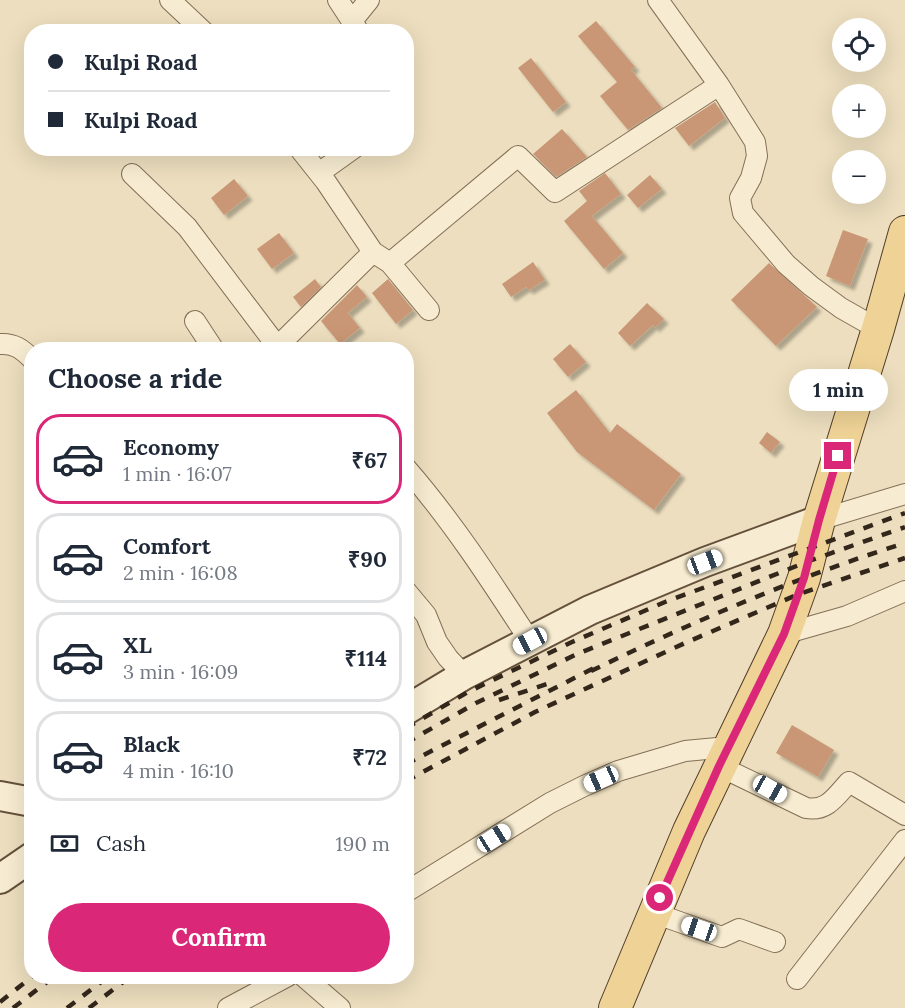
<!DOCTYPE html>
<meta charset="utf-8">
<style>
body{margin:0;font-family:Lora,serif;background:#f6f6f7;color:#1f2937;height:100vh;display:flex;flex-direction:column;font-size:22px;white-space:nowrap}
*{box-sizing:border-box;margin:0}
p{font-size:20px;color:#747a83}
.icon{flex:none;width:33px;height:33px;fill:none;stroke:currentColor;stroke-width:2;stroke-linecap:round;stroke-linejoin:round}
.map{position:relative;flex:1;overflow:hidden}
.sheet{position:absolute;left:24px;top:342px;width:390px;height:642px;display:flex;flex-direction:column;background:#fff;border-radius:24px;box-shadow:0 6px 24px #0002}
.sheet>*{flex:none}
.hud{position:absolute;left:24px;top:24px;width:390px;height:132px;border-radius:24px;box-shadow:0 6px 24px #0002;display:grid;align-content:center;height:132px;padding:0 24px;background:#fff}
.controls{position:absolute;left:832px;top:18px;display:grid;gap:12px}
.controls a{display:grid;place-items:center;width:54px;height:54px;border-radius:50%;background:#fff;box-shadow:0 6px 24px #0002;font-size:30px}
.end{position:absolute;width:27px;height:27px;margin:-14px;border:8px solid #db2777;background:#fff;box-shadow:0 0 0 3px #fff}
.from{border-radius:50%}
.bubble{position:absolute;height:42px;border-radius:21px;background:#fff;box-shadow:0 6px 24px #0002;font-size:20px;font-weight:700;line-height:42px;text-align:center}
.car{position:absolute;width:18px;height:36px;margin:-18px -9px;border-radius:8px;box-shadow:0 0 4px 2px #0007;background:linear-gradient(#fff 24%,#345 0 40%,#fff 0 76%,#345 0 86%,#fff 0)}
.hud b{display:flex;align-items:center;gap:21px;height:57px;font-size:22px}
.hud b+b{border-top:2px solid #e0e1e3}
.hud i{width:15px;height:15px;background:#1f2937}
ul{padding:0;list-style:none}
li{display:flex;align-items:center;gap:18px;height:90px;margin:0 12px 9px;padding:0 12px;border:3px solid #e0e1e3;border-radius:24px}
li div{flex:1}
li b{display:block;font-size:22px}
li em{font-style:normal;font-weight:700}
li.on{border-color:#db2777}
li>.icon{width:54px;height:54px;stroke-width:1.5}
h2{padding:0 24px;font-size:27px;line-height:72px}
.pay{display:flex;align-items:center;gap:15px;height:66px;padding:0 24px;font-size:22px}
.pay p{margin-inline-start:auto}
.action{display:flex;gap:12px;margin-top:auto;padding:12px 24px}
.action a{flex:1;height:69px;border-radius:36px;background:#db2777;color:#fff;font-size:24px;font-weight:700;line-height:69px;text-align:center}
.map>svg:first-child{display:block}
.building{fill:#c99775;filter:url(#shadow)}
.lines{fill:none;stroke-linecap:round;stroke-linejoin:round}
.street-casing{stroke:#846f57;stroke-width:22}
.secondary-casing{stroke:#65503b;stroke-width:32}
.primary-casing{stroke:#513d2c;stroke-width:34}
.street{stroke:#f7ecd1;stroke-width:20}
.secondary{stroke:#f7ecd1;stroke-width:28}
.primary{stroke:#efd396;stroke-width:32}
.rail{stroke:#33271c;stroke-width:4.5;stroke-dasharray:10 10;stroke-linecap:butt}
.route{stroke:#db2777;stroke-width:8}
</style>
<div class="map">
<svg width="905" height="1008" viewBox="0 0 905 1008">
<defs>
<filter id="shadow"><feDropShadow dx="4.5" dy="4.5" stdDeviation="1.5" flood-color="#0004"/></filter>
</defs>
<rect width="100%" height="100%" fill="#ecdebe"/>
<path class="building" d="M596,21L635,67L631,70L662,108L628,130L600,96L617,82L578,36Z
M531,58L566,102L553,112L518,68Z
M715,102L725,118L689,146L675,128Z
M562,129L587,157L556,177L533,154Z
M605,173L621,194L592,216L623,253L604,269L564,221L587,201L579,191Z
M650,175L662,189L638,208L627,195Z
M234,179L248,196L224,215L211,198Z
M843,230L868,239L850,286L826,276Z
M279,233L294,253L272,269L257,249Z
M533,262L545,280L529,290L526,287L511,297L502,284Z
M769,263L817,307L776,346L731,300Z
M315,279L321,287L301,307L293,297Z
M388,279L413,310L396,324L372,293Z
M357,285L367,297L348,313L360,328L340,344L321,321Z
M647,303L664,319L655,328L653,325L630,346L618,333Z
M570,344L586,362L568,377L553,359Z
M576,390L610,433L617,424L681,474L654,510L577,452L547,413Z
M767,432L780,442L771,453L759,443Z
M792,725L834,750L818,777L776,753Z"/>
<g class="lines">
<g class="street-casing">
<path id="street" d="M170,0L204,32
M338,0L359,32
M658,0L719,85L755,142L757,156L751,178L740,198L743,213L786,264L811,286L841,308L878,329
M352,21L369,0
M299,148L326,182L373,252L390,263L429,310
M319,173L354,148
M132,174L187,227L277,346
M390,263L518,156L555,192L719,85
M195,321L214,350
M0,344C14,343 22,349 32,359
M274,350L373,252
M406,468C453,522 491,581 530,641
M819,520L905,494
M406,591L426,615L437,642L448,658L464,675
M784,634L847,616L905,591
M719,766L806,808C827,812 836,796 849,782L905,815
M406,892L550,803L584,786L618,771L685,751L728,747
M654,913L722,937L739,929L775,942
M303,976L340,1008
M797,979L905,840
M228,1008L288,976"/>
</g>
<g class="secondary-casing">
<path id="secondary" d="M406,710L464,675L590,610L705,562L819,520
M0,796L32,802
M0,879L32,857"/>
</g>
<g class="primary-casing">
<path id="primary" d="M615,1008L689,831L784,634L804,578L819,520L878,329L905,232"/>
</g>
<use href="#street" class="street"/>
<use href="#secondary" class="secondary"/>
<use href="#primary" class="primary"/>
<path class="rail" d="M591,671C692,622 797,577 905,543
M499,700L550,683
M406,728L468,692L572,642L665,602L905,513
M406,743L476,703L577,654L809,561L905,527
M406,764L596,667
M406,781L535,712L685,643L799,594L905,558
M0,1002L33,976
M13,1008L55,976
M67,1008L109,976
M89,1008L131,976"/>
</g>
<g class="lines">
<path class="route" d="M660,898L719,766L784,634L804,578L819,520L838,456"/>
</g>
</svg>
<div class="controls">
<a><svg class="icon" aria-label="locate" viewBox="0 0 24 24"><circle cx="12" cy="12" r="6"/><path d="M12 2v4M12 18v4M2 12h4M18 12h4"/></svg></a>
<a>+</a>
<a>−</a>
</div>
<i class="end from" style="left:660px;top:898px"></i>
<i class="end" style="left:838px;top:456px"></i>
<div class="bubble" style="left:789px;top:369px;width:99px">1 min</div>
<i class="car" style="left:705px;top:562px;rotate:69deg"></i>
<i class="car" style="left:530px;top:641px;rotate:242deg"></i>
<i class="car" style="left:601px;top:779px;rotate:246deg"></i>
<i class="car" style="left:770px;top:789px;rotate:119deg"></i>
<i class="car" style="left:494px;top:838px;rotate:58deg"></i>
<i class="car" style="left:699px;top:929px;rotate:289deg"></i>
<div class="hud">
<b><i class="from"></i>Kulpi Road</b>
<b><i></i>Kulpi Road</b>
</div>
<section class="sheet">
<h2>Choose a ride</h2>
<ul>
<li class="on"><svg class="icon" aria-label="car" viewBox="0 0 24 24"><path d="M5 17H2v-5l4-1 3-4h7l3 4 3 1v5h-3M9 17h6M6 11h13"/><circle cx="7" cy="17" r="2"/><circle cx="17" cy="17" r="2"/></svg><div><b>Economy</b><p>1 min · 16:07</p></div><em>₹67</em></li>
<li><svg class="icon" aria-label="car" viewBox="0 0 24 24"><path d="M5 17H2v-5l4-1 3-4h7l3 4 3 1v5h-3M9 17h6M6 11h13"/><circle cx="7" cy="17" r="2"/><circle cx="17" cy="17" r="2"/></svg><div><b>Comfort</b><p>2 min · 16:08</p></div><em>₹90</em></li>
<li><svg class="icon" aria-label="car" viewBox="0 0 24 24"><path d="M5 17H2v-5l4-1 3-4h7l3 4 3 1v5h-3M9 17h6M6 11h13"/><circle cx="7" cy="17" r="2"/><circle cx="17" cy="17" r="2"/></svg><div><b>XL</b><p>3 min · 16:09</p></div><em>₹114</em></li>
<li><svg class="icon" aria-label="car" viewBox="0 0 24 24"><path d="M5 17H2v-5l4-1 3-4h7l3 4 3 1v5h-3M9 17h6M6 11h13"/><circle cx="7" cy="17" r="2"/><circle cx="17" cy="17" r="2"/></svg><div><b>Black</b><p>4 min · 16:10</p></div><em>₹72</em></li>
</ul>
<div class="pay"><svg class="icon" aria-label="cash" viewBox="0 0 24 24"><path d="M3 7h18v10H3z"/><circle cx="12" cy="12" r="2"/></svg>Cash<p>190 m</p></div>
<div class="action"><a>Confirm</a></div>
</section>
</div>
